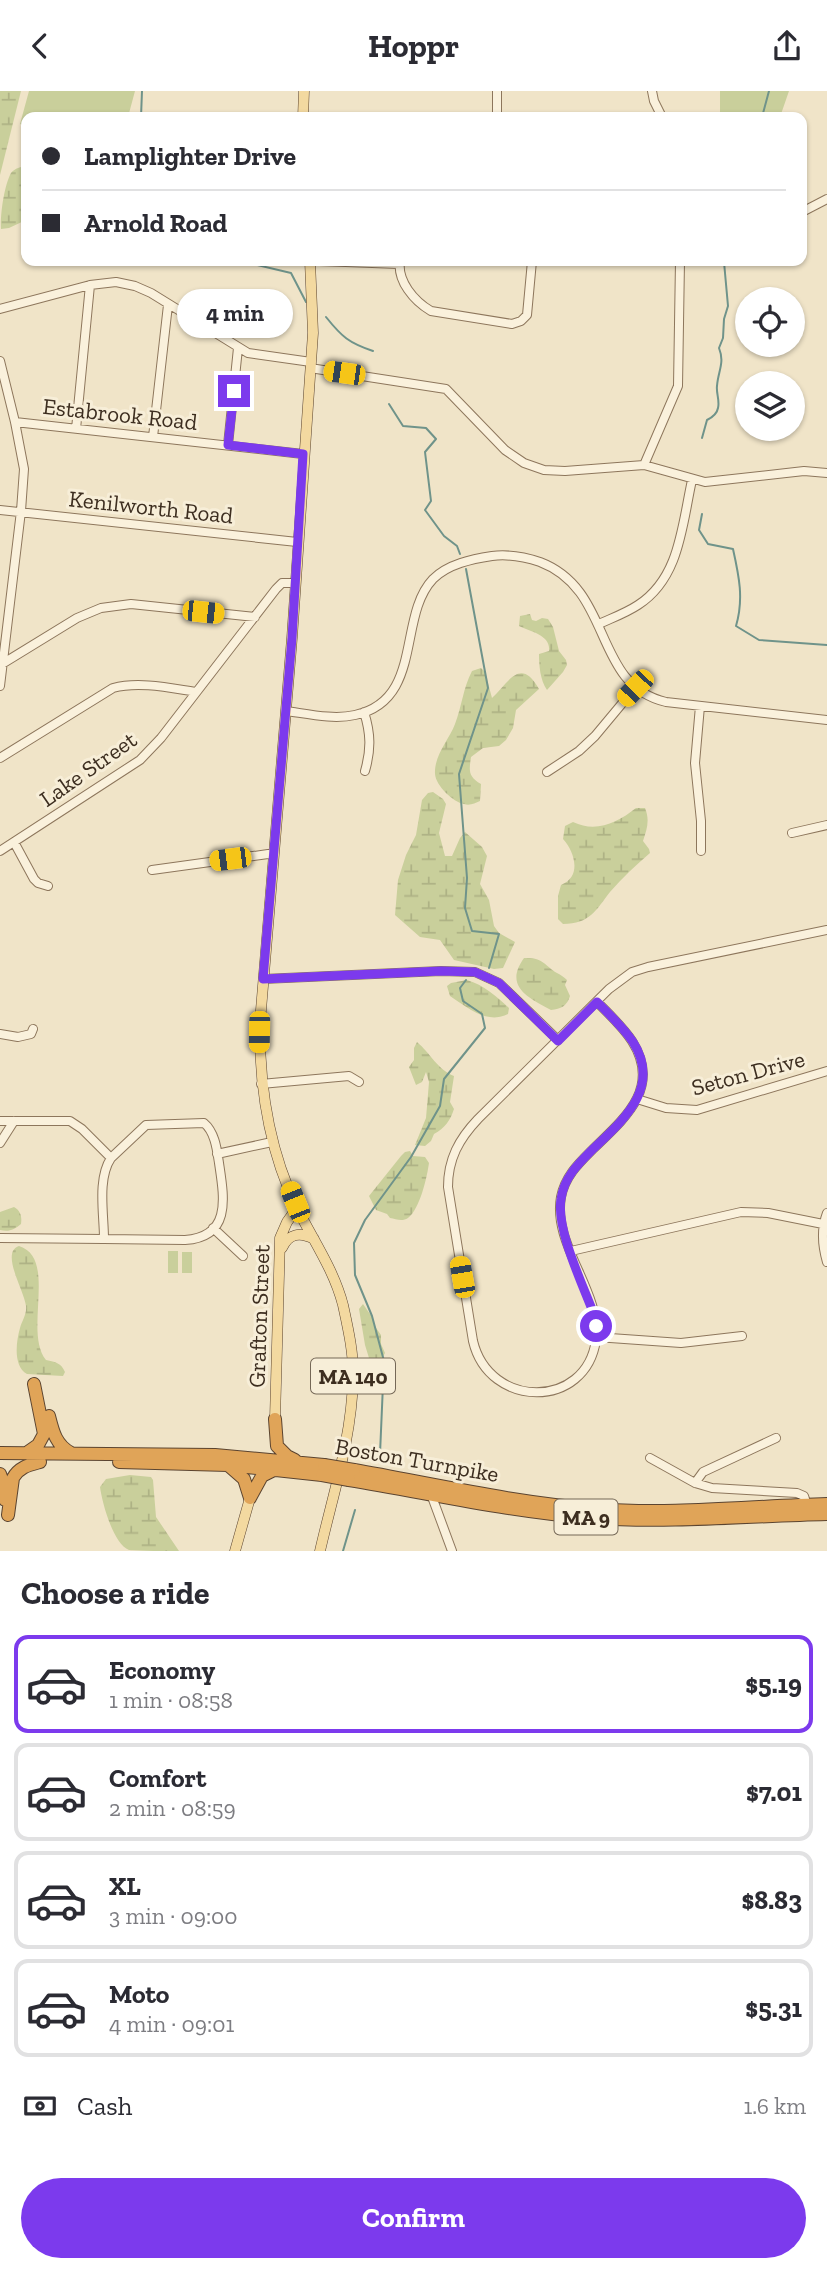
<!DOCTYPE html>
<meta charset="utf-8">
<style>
body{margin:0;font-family:"Zilla Slab",serif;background:#f7f7f7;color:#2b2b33;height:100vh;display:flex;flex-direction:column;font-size:26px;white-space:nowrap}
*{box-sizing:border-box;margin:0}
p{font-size:23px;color:#7c7c81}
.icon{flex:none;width:38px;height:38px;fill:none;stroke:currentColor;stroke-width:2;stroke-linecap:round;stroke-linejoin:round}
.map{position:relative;height:1460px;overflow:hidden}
.panel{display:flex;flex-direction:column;background:#fff;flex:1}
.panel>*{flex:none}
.hud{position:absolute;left:21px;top:21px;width:786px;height:154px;border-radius:14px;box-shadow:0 2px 5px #0004;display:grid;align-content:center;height:154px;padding:0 21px;background:#fff}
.buttons{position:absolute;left:735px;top:196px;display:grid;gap:14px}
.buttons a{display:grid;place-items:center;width:70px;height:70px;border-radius:50%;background:#fff;box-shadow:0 2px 5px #0004;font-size:35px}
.end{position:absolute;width:32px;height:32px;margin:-16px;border:9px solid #7c3aed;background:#fff;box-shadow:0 0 0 4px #fff}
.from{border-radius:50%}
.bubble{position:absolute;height:49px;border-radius:24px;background:#fff;box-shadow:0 2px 5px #0004;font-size:23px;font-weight:800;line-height:49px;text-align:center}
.car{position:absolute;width:21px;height:42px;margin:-21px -10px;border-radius:9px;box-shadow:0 0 5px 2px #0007;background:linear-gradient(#f5c518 24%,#345 0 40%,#f5c518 0 76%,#345 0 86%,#f5c518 0)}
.hud b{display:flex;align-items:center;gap:24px;height:66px;font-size:26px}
.hud b+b{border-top:2px solid #e1e1e2}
.hud i{width:18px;height:18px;background:#2b2b33}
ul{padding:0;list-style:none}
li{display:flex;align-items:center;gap:21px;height:98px;margin:0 14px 10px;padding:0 7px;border:4px solid #e1e1e2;border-radius:14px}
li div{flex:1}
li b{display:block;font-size:26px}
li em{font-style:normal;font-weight:800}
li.active{border-color:#7c3aed}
li>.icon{width:63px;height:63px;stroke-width:1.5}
h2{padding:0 21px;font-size:32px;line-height:84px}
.pay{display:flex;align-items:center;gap:18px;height:77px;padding:0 21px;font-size:26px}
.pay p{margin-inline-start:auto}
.action{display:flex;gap:14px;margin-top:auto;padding:14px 21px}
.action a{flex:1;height:80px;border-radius:42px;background:#7c3aed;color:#fff;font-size:28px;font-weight:800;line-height:80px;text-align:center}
header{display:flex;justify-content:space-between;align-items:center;height:91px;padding:0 21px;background:#fff;font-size:32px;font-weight:800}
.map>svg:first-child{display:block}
.green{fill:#c9cf9b}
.wetland{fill:url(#wetland-marsh)}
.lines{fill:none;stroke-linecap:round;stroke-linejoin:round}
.stream{stroke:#6f938a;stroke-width:2}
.minor-casing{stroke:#8d765c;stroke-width:10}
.major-casing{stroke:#5b4430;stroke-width:11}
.highway-casing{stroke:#5b4430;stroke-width:14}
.minor{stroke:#faf1dc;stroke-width:8}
.major{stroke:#f3d9a0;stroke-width:10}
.highway{stroke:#e0a458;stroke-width:12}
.highway-bridge-casing{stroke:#5b4430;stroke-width:14;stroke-linecap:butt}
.highway-bridge{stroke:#e0a458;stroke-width:12}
.route{stroke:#7c3aed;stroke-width:9}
.labels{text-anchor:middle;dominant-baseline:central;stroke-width:6;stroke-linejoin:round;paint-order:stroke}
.shield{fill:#f7eed8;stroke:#756857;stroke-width:2}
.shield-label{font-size:21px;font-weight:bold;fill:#3d2e20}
.street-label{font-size:23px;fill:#3d2e20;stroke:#f7eed8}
</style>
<header><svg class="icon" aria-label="back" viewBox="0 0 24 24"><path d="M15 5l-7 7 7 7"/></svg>Hoppr<svg class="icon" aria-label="share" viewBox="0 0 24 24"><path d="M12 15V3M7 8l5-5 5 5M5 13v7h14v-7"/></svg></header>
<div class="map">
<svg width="827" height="1460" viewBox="0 0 827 1460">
<defs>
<pattern id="wetland-marsh" width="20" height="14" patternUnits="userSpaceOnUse" patternTransform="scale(1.75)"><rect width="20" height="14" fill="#c9cf9b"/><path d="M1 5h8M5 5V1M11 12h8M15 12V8" fill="none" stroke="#aeb285"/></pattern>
</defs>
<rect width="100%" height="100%" fill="#f0e4c8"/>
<path class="green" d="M29,0H135L128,26H26V35L20,33Z
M720,0H789L780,26H720Z
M168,1160H178V1182H168Z
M182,1161H192V1182H182Z"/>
<path class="wetland" d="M0,0H21L0,84Z
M26,75V129L9,137L1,138C0,124 4,95 11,82C15,77 21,76 26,75Z
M530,523L532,529L536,530L542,527L548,528L553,536L559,560L566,569L567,574L563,581L547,599C540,589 539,574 539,563L549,560C551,544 531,541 519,535L520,525Z
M481,577L485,581L492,607C507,594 520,564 539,598L516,619L513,637L506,649L499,655L483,657L471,666C469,680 468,685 481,693L480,710C475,712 470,715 464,713C453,711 436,695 435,683C434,664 449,649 455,633C462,615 463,597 472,580Z
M433,701L443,708L446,713L439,742L445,765H452L460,747L465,741L482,756L487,765L480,793L489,809L494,835L499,842L515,851L503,877L494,878L454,869L440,849L420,846L395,824L398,789L406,764L416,744L422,709L428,702Z
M636,717H645C650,729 647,738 643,750L649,758L650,762C636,774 622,787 610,801C596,819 590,833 563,833L558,828V805L561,794C582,786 575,761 563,748L565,735L573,731C596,742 617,732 636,717Z
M524,867C543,866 544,874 557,882C561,884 564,886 567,889L565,894L570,905C567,915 561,918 551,919C527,906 504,895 524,867Z
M467,889C484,894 496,905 509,917L508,923C487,934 467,916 450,905L447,895L451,892Z
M417,951C430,962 438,979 454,985L450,1011L454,1018C450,1030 445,1037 434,1043L431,1050L425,1055L415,1054L426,1027L429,991L426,981L422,991L416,994L409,976L414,969V957Z
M410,1060L413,1065L425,1066L429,1072C427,1086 420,1118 408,1127C402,1131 396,1128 390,1127L387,1123L376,1119L369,1105L401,1065L405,1061Z
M14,1116C21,1120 22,1126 21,1133C14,1139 9,1141 0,1139V1121Z
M19,1155C58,1167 23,1241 46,1269C56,1271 61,1272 65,1281L63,1285L27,1283C13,1275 16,1251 20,1237C22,1230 27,1223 26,1215C24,1199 0,1161 19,1155Z
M363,1213L372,1226L374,1234L381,1244V1253L385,1262L381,1269L369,1267L365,1254L359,1218Z
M130,1384L151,1386L153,1389L156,1426L179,1460C166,1460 141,1460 129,1459C113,1453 102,1411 100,1396L106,1388Z"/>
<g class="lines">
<path class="stream" d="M141,26L142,0
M762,26L769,0
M240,170L291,182L306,211
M326,226C342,246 349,252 373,260
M389,313L403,335L426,337L436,348L425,361L431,410L425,419L444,445L457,455L460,463
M702,347L707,329C713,326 717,323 718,317C720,310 716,302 717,295C718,280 725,272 719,257L723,247L724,228L728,215L724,171
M702,423L699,439L708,453L733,458C739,485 744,508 736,535L759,549L827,554
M466,478L488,597L459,683L467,787L465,817L472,840L499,843L489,877
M380,1363L384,1270L372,1225L355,1184L354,1152L365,1129L411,1066L440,1015L444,988L485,937L482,923L463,910L460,897L466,889
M343,1460L355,1419"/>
<g class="minor-casing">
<path id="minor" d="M652,0L654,10L662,26
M497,26V0
M802,121L827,108
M319,170L399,173
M400,170C397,190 414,210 431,220L512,233L521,230L527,224L532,170
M0,218L90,194L116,191L135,195L151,202L248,262L311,271
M0,270L15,331L24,378L21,420L0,595
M310,277L446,298L505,359L524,372L544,379L565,380L644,374L705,391L804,380L827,382
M15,331L303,363
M76,338L90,194
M153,346L168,214
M228,354L238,257
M644,374L678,295L680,170
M0,419L297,451
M599,533C612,527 626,522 638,514C680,487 682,434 692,389
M2,573L77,527L101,517L131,513L255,526
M700,615L695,672L701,730V760
M286,620C308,623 334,629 355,624C424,609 397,526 433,488C448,473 472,468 492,465C508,463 525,466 540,471C614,499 592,594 666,611L827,629
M364,621C371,643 371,659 365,680
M0,667L113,597C139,590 170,597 196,601
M547,681L579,660L595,645L635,597
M792,742L827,734
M14,751L34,788L38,792L48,795
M0,760L140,669L161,647L276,498L282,492H295
M152,779L268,763L274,764
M263,888L441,880L475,881L499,892L558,949
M597,911C609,923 623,936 632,950C662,997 624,1028 593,1058C579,1072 565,1085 561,1106C552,1154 602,1201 596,1249C586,1319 489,1318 473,1250L448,1096C448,1068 459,1048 478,1028L609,898L632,881L648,876L827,839
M0,943L18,946L31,943L33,938
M261,993L349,985L359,991
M637,1008L666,1017L697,1019L827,980
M0,1030H70L82,1038L111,1067C97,1088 104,1123 104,1148L0,1147
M0,1052L14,1030
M217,1063L272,1051
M827,1122C821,1138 822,1154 827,1171
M213,1137L243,1165
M104,1148L185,1149C232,1146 224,1106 219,1072C217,1059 215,1041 204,1032L146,1034L111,1067
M571,1160L741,1121L768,1122L823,1133
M596,1246L681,1252L742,1245
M650,1367L695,1392L712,1397L797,1402L804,1405L807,1414
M695,1392L703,1381L776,1347
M431,1403L452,1460"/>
</g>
<g class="major-casing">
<path id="major" d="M303,26L304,0
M310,170L313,242L292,547L260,931C259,995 269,1059 297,1117C313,1149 334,1179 343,1214C348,1237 354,1263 353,1287C352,1346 333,1403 320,1460
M282,1157C289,1142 300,1141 314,1148
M275,1328L280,1147L287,1131L297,1117
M235,1460L250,1407"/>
</g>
<g class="highway-casing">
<path id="highway" d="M49,1325C53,1341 56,1354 71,1362
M275,1328L277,1355L287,1365L295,1369
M28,1361L38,1354L44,1343L34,1293
M0,1362L215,1364L324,1374
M119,1371L228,1374L322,1384
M228,1374L244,1388L250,1407
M354,1379C434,1393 515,1412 597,1418C673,1424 751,1415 827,1413
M0,1383L4,1394L5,1409
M349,1389C429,1402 510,1421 592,1427C670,1432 749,1425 827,1423
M250,1407L262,1385L274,1379
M8,1424L13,1387C19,1376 29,1374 40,1371"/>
</g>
<use href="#minor" class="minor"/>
<use href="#major" class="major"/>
<use href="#highway" class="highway"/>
<g class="highway-bridge-casing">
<path id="highway-bridge" d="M324,1374L354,1379
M322,1384L349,1389"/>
</g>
<use href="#highway-bridge" class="highway-bridge"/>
</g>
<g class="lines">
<path class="route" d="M234,300L228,354L303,363L292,547L263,888L441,880L475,881L499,892L558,950L597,911C609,923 623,936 633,951C662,997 623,1029 592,1059C577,1074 564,1087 561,1108C556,1138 582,1192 593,1221L596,1235"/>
</g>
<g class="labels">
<g class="shield">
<rect x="311" y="1267.5" width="84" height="35" rx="5"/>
<rect x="554.5" y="1408.5" width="63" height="35" rx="5"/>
</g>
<g class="shield-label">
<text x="353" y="1285">MA 140</text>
<text x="586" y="1426">MA 9</text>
</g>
<g class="street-label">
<text transform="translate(120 323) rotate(6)">Estabrook Road</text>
<text transform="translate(151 416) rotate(6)">Kenilworth Road</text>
<text transform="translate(88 678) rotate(-35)">Lake Street</text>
<text transform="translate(748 982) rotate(-15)">Seton Drive</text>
<text transform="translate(259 1225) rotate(-88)">Grafton Street</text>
<text transform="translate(417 1369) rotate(10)">Boston Turnpike</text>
</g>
</g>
</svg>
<div class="buttons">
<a><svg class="icon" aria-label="locate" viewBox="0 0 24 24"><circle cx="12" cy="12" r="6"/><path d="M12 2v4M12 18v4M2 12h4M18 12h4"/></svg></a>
<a><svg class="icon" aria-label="layers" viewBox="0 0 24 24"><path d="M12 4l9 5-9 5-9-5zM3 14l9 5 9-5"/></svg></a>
</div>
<i class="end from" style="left:596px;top:1235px"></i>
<i class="end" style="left:234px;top:300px"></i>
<div class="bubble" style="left:177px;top:198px;width:116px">4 min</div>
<i class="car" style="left:344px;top:282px;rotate:278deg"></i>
<i class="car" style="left:203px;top:521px;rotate:96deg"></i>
<i class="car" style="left:635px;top:597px;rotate:224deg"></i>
<i class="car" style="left:230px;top:768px;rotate:263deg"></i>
<i class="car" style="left:259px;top:941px;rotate:181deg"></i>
<i class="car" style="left:295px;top:1111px;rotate:338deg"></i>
<i class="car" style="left:462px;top:1186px;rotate:350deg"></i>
<div class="hud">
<b><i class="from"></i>Lamplighter Drive</b>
<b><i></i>Arnold Road</b>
</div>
</div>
<section class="panel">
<h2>Choose a ride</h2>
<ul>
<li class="active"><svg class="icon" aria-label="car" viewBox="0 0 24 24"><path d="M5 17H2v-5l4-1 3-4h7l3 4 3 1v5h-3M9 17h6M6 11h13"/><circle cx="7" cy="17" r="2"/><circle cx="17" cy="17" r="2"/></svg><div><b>Economy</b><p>1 min · 08:58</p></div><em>$5.19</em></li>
<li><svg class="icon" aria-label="car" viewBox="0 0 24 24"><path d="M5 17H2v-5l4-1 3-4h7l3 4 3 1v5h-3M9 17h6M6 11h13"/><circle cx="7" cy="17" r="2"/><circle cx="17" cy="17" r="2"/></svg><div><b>Comfort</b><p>2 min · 08:59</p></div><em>$7.01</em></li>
<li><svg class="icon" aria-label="car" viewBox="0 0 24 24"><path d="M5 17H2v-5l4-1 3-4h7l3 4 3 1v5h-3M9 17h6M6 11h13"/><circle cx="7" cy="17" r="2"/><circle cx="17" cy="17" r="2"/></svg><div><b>XL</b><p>3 min · 09:00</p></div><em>$8.83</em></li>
<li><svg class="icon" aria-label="car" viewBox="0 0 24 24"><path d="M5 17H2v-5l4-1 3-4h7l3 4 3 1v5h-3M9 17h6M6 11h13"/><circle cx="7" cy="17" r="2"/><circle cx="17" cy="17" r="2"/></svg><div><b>Moto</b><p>4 min · 09:01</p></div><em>$5.31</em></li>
</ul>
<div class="pay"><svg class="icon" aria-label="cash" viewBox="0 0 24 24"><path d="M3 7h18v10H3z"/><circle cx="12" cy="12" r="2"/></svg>Cash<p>1.6 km</p></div>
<div class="action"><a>Confirm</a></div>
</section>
